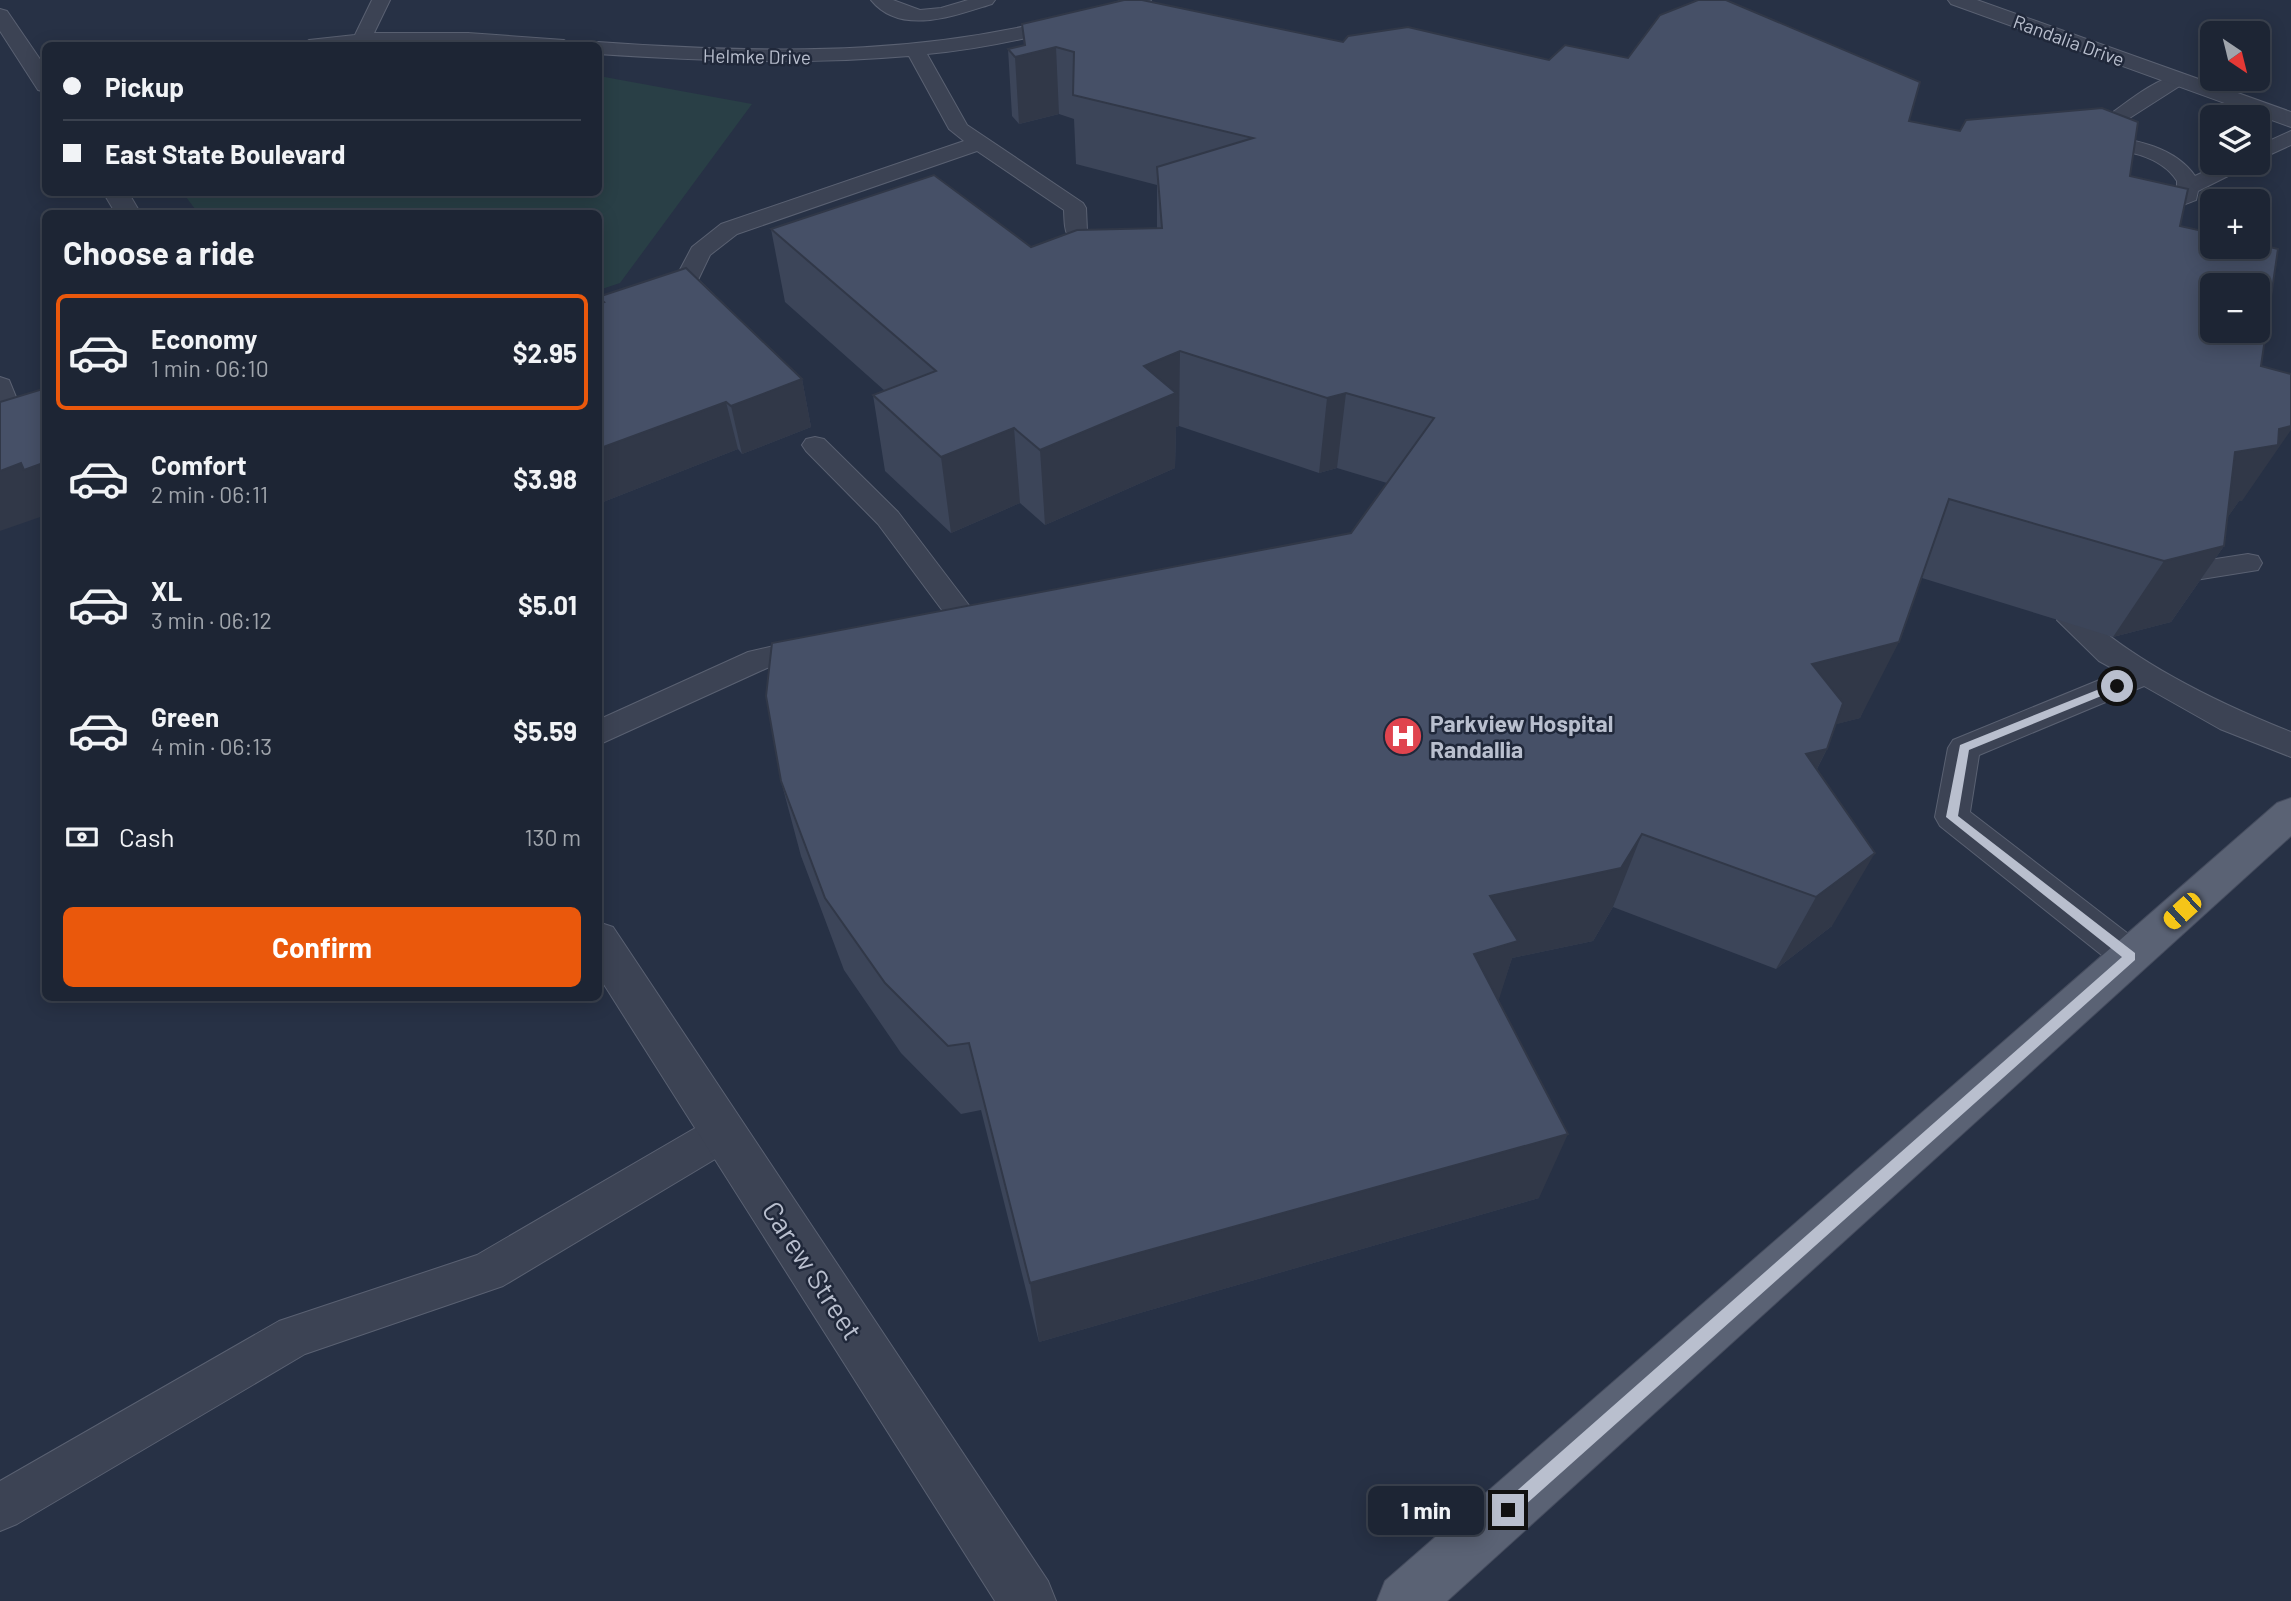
<!DOCTYPE html>
<meta charset="utf-8">
<style>
body{margin:0;font-family:Barlow,sans-serif;background:#252d3c;color:#f1f3f6;height:100vh;display:flex;flex-direction:column;font-size:26px;white-space:nowrap}
*{box-sizing:border-box;margin:0}
p{font-size:23px;color:#a0a5ac}
.icon{flex:none;width:38px;height:38px;fill:none;stroke:currentColor;stroke-width:2;stroke-linecap:round;stroke-linejoin:round}
.map{position:relative;flex:1;overflow:hidden}
.details{position:absolute;left:42px;top:210px;width:560px;height:791px;display:flex;flex-direction:column;background:#1d2534;border-radius:10px;box-shadow:0 4px 18px #0003,0 0 0 2px #3b424f}
.details>*{flex:none}
.top-card{position:absolute;left:42px;top:42px;width:560px;height:154px;border-radius:10px;box-shadow:0 4px 18px #0003,0 0 0 2px #3b424f;display:grid;align-content:center;height:154px;padding:0 21px;background:#1d2534}
.needle{width:46px;rotate:145deg}
.tools{position:absolute;left:2200px;top:21px;display:grid;gap:14px}
.tools a{display:grid;place-items:center;width:70px;height:70px;border-radius:10px;background:#1d2534;box-shadow:0 4px 18px #0003,0 0 0 2px #3b424f;font-size:35px}
.end{position:absolute;width:32px;height:32px;margin:-16px;border:9px solid #b9bfce;background:#111;box-shadow:0 0 0 4px #111}
.from{border-radius:50%}
.bubble{position:absolute;height:49px;border-radius:10px;background:#1d2534;box-shadow:0 4px 18px #0003,0 0 0 2px #3b424f;font-size:23px;font-weight:700;line-height:49px;text-align:center}
.car{position:absolute;width:21px;height:42px;margin:-21px -10px;border-radius:9px;box-shadow:0 0 5px 2px #0007;background:linear-gradient(#f5c518 24%,#345 0 40%,#f5c518 0 76%,#345 0 86%,#f5c518 0)}
.top-card b{display:flex;align-items:center;gap:24px;height:66px;font-size:26px}
.top-card b+b{border-top:2px solid #3b424f}
.top-card i{width:18px;height:18px;background:#f1f3f6}
ul{padding:0;list-style:none}
li{display:flex;align-items:center;gap:21px;height:116px;margin:0 14px 10px;padding:0 7px;border:4px solid transparent;border-radius:10px}
li div{flex:1}
li b{display:block;font-size:26px}
li em{font-style:normal;font-weight:700}
li.current{border-color:#ea580c}
li>.icon{width:63px;height:63px;stroke-width:1.5}
h2{padding:0 21px;font-size:32px;line-height:84px}
.pay{display:flex;align-items:center;gap:18px;height:77px;padding:0 21px;font-size:26px}
.pay p{margin-inline-start:auto}
.cta{display:flex;gap:14px;margin-top:auto;padding:14px 21px}
.cta a{flex:1;height:80px;border-radius:10px;background:#ea580c;color:#fff;font-size:28px;font-weight:700;line-height:80px;text-align:center}
.map>svg:first-child{display:block}
.green{fill:#293f46}
.lines{fill:none;stroke-linecap:round;stroke-linejoin:round}
.service-casing{stroke:#5a6172;stroke-width:2}
.minor-casing{stroke:#5a6172;stroke-width:2}
.primary-casing{stroke:#454c5e;stroke-width:2}
.service{fill:#3c4354;fill-rule:evenodd}
.minor{fill:#3c4354;fill-rule:evenodd}
.primary{fill:#5a6274;fill-rule:evenodd}
.wall{fill:#3c4559}
.shaded-wall{fill:#313848}
.building{fill:#465067;stroke:#313848;stroke-width:2;fill-rule:evenodd}
.route{fill:#b9bfce}
.labels{text-anchor:middle;dominant-baseline:central;stroke-width:5;stroke-linejoin:round;paint-order:stroke}
.far-street-label{font-size:19px;fill:#b9bfce;stroke:#20283a}
.poi-label{font-size:23px;font-weight:bold;fill:#b9bfce;stroke:#20283a;text-anchor:start}
.near-street-label{font-size:28px;fill:#b9bfce;stroke:#20283a}
</style>
<div class="map">
<svg width="2291" height="1601" viewBox="0 0 2291 1601">
<rect width="100%" height="100%" fill="#273145"/>
<path class="green" d="M599,76L752,104L620,283L599,290L598,214L198,213L183,193L598,192Z"/>
<g class="lines">
<g class="service-casing">
<path id="service" d="M372,0H390L374,33H468L564,40L573,46L405,43L300,46L309,40L355,35Z
M871,0H893L920,10L941,8L968,0H995L992,4C956,15 901,37 871,0Z
M1124,0H1151L1148,4C1076,27 1003,47 927,54L967,125L1083,203L1086,208L1087,231L1108,248L1109,264L1106,269H1090L1087,264L1086,251C1065,236 1065,236 1064,210L977,151L737,234L710,255L698,280L723,304L719,309C701,314 685,295 674,281L692,247L721,224L964,141L949,129L909,56C805,65 702,61 598,54V46H590L598,42C781,55 948,57 1124,0Z
M2179,74L2189,80L2103,135C2136,140 2175,147 2195,176L2223,163H2249L2246,167L2198,191L2196,200C2184,204 2172,211 2159,213C2120,218 2064,206 2035,178C2030,173 2028,164 2026,158C2043,134 2056,144 2079,133C2114,117 2141,84 2179,74ZM2084,145C2115,149 2159,152 2177,181V192C2171,194 2163,198 2156,200C2124,206 2061,191 2047,159L2055,151Z
M2291,131V145L2258,160V146Z
M0,377L9,380L18,402L9,411L0,414Z
M815,437L824,439L898,512L971,608L976,615L971,622L961,625L951,622L878,524L806,451L802,445L806,439Z
M2248,554L2258,556L2262,563L2258,570L2164,585L2154,583L2150,576L2154,569L2164,567Z
M2101,589L2111,592L2116,599L2111,606L2091,621C2147,669 2223,705 2291,732V757L2220,729L2144,686L1979,755L1970,812L2144,946L2149,957L2144,968L2131,972L2118,968L1940,826L1935,817L1948,748L1953,740L2119,672L2099,661L2057,620C2066,606 2085,594 2101,589Z
M813,637L824,640L828,647L824,654L767,668L598,745V720L748,652Z
M723,1115L737,1120L743,1133L737,1146L503,1286L305,1354L17,1524L0,1531V1481L279,1321L477,1255L709,1120Z"/>
</g>
<g class="minor-casing">
<path id="minor" d="M1948,0H1977L2291,112V127L1951,4Z
M0,9L7,11L46,68V92L38,90L0,31Z
M103,192H128L141,214H116Z
M598,922L613,927L1048,1581L1056,1601H995L598,975Z"/>
</g>
<g class="primary-casing">
<path id="primary" d="M2291,798V836L1447,1601H1377L1385,1581L2277,803Z"/>
</g>
<use href="#service" class="service"/>
<use href="#minor" class="minor"/>
<use href="#primary" class="primary"/>
</g>
<path class="wall" d="M1022,24L1343,42L1549,60L1909,121L2130,176L2180,226L2242,501H2239L2227,518L2224,546L2171,622L2113,637L1922,578L1860,718L1836,724L1827,749L1817,769L1832,926L1776,969L1613,907L1593,941L1512,958L1498,1000L1539,1198L1039,1342L981,1110L961,1114L901,1053L844,970L801,856L781,781L1351,533L1387,483L1337,468L1319,473L1179,426L1176,427L1175,468L1045,525L1020,503L951,533L885,471L873,395L885,391L785,302L771,229L1031,247L1157,228V185L1076,164L1074,119L1059,114L1019,124L1012,116L1008,49L1024,45Z
M598,297L802,379L811,427L742,454L738,449L598,504V304H600Z"/>
<path class="shaded-wall" d="M1056,47L1059,114L1019,124L1015,57Z
M1180,351L1179,426L1176,427L1175,468L1045,525L1040,450L1144,366Z
M802,379L811,427L742,454L731,406Z
M1346,393L1337,468L1319,473L1327,398Z
M726,402L738,449L598,504V449Z
M2291,426V430L2242,501H2239L2226,520L2235,452L2279,429Z
M1014,428L1020,503L951,533L941,457Z
M46,462V515L0,531V471L21,463Z
M2224,546L2171,622L2113,637L2164,561Z
M1899,642L1860,718L1776,740L1812,664Z
M1827,749L1789,824L1806,754Z
M1642,834L1613,907L1593,941L1512,958L1495,1012L1453,1024L1490,896Z
M1875,853L1832,926L1776,969L1816,897Z
M1568,1134L1539,1198L1039,1342L1030,1283Z"/>
<path class="building" d="M1124,0H1142L1343,42L1348,36L1408,27L1549,60L1565,45L1628,58L1660,15L1698,0H1726L1920,82L1909,121L1960,131L1966,120L2102,108L2138,122L2130,176L2188,189L2180,226L2212,233V247H2258V244L2278,249L2261,366L2291,374V426L2279,429L2278,445L2235,452L2224,546L2164,561L1949,499L1899,642L1812,664L1843,703L1827,749L1806,754L1875,853L1816,897L1642,834L1621,868L1490,896L1518,941L1474,954L1568,1134L1030,1283L969,1043L948,1046L885,983L825,898L781,781L766,696L772,643L1351,533L1434,418L1346,393L1327,398L1180,351L1144,366L1176,393L1040,450L1014,428L941,457L873,395L936,371L771,229L934,175L1031,247L1077,230L1162,228L1157,167L1253,138L1073,95L1074,52L1056,47L1015,57L1008,49L1025,45L1022,24ZM2212,285H2258V331H2212Z
M686,268L802,379L731,406L726,402L598,449V304L604,302L598,297Z
M46,388V462L24,470L21,463L0,471V402Z"/>
<path class="route" d="M2117,682L2121,683V688L1969,750L1958,816L2135,953V960L1514,1515L1508,1518L1502,1515L1500,1510L1502,1504L2122,957L1946,817L1960,745Z"/>
<defs>
<g id="hospital-disc" transform="scale(2.0125)"><circle r="9.5" fill="#e0444e" stroke="#20283a"/><path d="M-5-5h3v3.5h4V-5h3V5h-3V1.5h-4V5h-3Z" fill="#fff"/></g>
</defs>
<g fill-rule="evenodd">
<use href="#hospital-disc" x="1403" y="736"/>
</g>
<g class="labels">
<g class="far-street-label">
<text transform="translate(2069 40) rotate(20)">Randalia Drive</text>
<text transform="translate(757 56) rotate(1)">Helmke Drive</text>
</g>
<g class="poi-label">
<text x="1430" y="723">Parkview Hospital<tspan x="1430" dy="26">Randallia</tspan></text>
</g>
<g class="near-street-label">
<text transform="translate(813 1270) rotate(57)">Carew Street</text>
</g>
</g>
</svg>
<div class="tools">
<a><svg class="needle" viewBox="-14 -14 28 28"><path d="M0-13l5 13h-10z" fill="#e53935"/><path d="M0 13l5-13h-10z" fill="#a0a5ac"/></svg></a>
<a><svg class="icon" aria-label="layers" viewBox="0 0 24 24"><path d="M12 4l9 5-9 5-9-5zM3 14l9 5 9-5"/></svg></a>
<a>+</a>
<a>−</a>
</div>
<i class="end from" style="left:2117px;top:686px"></i>
<i class="end" style="left:1508px;top:1510px"></i>
<div class="bubble" style="left:1368px;top:1486px;width:116px">1 min</div>
<i class="car" style="left:2182px;top:911px;rotate:228deg"></i>
<div class="top-card">
<b><i class="from"></i>Pickup</b>
<b><i></i>East State Boulevard</b>
</div>
<section class="details">
<h2>Choose a ride</h2>
<ul>
<li class="current"><svg class="icon" aria-label="car" viewBox="0 0 24 24"><path d="M5 17H2v-5l4-1 3-4h7l3 4 3 1v5h-3M9 17h6M6 11h13"/><circle cx="7" cy="17" r="2"/><circle cx="17" cy="17" r="2"/></svg><div><b>Economy</b><p>1 min · 06:10</p></div><em>$2.95</em></li>
<li><svg class="icon" aria-label="car" viewBox="0 0 24 24"><path d="M5 17H2v-5l4-1 3-4h7l3 4 3 1v5h-3M9 17h6M6 11h13"/><circle cx="7" cy="17" r="2"/><circle cx="17" cy="17" r="2"/></svg><div><b>Comfort</b><p>2 min · 06:11</p></div><em>$3.98</em></li>
<li><svg class="icon" aria-label="car" viewBox="0 0 24 24"><path d="M5 17H2v-5l4-1 3-4h7l3 4 3 1v5h-3M9 17h6M6 11h13"/><circle cx="7" cy="17" r="2"/><circle cx="17" cy="17" r="2"/></svg><div><b>XL</b><p>3 min · 06:12</p></div><em>$5.01</em></li>
<li><svg class="icon" aria-label="car" viewBox="0 0 24 24"><path d="M5 17H2v-5l4-1 3-4h7l3 4 3 1v5h-3M9 17h6M6 11h13"/><circle cx="7" cy="17" r="2"/><circle cx="17" cy="17" r="2"/></svg><div><b>Green</b><p>4 min · 06:13</p></div><em>$5.59</em></li>
</ul>
<div class="pay"><svg class="icon" aria-label="cash" viewBox="0 0 24 24"><path d="M3 7h18v10H3z"/><circle cx="12" cy="12" r="2"/></svg>Cash<p>130 m</p></div>
<div class="cta"><a>Confirm</a></div>
</section>
</div>
